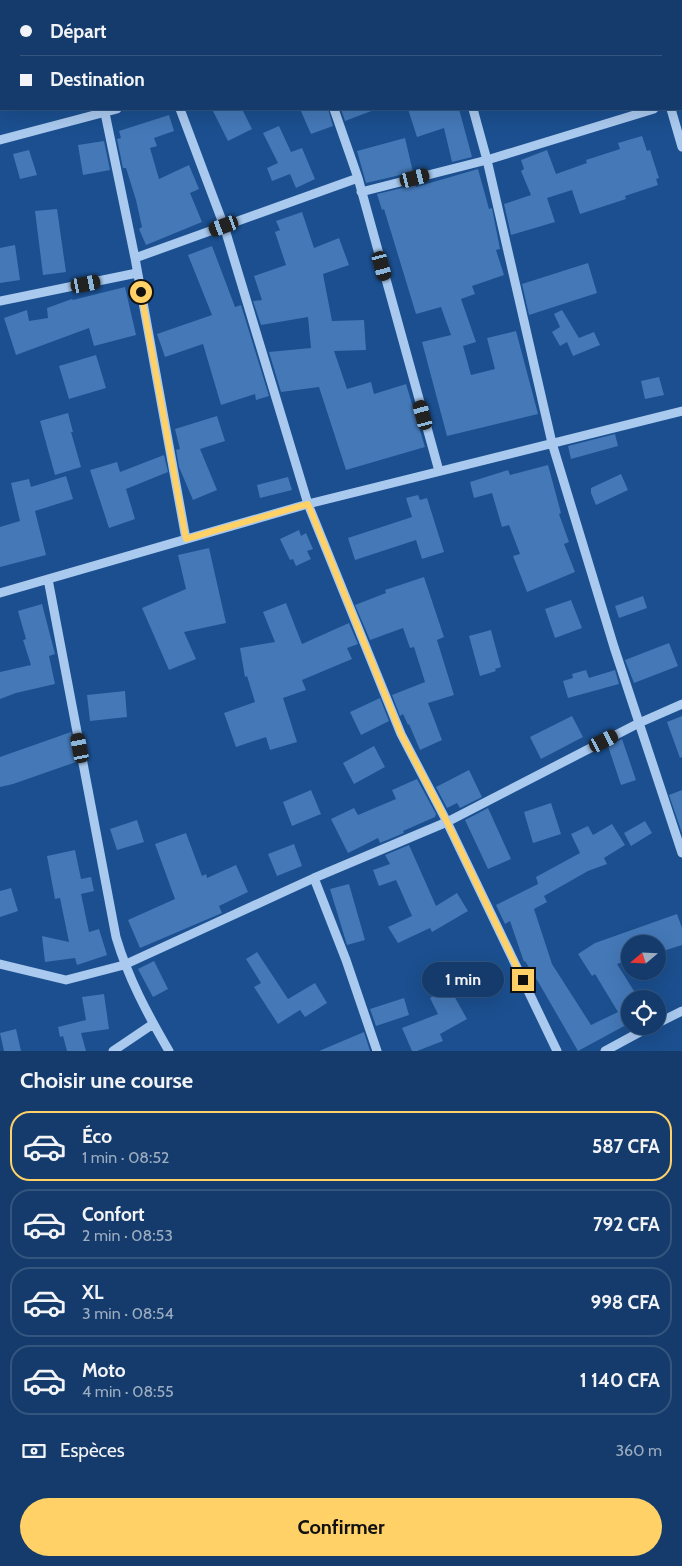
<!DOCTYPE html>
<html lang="fr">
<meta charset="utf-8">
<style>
body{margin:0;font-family:Cabin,sans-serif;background:#1d4271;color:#f1f3f6;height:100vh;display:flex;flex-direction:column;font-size:19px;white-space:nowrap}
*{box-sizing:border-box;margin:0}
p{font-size:16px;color:#9dadc1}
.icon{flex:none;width:28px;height:28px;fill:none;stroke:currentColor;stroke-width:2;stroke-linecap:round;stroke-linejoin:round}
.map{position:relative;height:1051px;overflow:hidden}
.drawer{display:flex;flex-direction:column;background:#143b6b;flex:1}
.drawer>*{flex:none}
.guide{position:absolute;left:0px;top:0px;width:682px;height:110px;box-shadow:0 5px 20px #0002,0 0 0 1px #33557e;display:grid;align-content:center;height:110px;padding:0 20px;background:#143b6b}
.needle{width:32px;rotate:251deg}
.buttons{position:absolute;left:621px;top:935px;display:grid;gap:10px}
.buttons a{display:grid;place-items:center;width:45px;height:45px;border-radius:50%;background:#143b6b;box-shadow:0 5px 20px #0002,0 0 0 1px #33557e;font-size:25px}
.end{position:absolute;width:22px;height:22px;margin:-11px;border:6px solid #ffd166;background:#111;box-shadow:0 0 0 2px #111}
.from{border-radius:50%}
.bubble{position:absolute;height:35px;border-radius:18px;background:#143b6b;box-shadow:0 5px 20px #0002,0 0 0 1px #33557e;font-size:16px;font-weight:700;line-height:35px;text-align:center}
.car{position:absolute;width:15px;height:30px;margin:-15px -8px;border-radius:6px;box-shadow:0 0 4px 1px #0007;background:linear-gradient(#222 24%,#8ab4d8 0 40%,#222 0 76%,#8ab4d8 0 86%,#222 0)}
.guide b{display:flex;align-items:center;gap:18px;height:48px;font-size:19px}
.guide b+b{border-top:1px solid #33557e}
.guide i{width:12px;height:12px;background:#f1f3f6}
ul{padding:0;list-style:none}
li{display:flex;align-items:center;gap:15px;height:70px;margin:0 10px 8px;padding:0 10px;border:2px solid #33557e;border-radius:20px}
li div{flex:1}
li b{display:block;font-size:19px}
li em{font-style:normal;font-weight:700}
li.current{border-color:#ffd166}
li>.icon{width:45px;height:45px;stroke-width:1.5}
h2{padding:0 20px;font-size:22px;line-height:60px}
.pay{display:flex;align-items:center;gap:12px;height:55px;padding:0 20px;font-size:19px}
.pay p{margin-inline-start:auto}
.button{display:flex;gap:10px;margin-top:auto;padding:10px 20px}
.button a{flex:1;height:58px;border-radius:30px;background:#ffd166;color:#111;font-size:20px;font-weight:700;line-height:58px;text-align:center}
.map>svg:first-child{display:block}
.building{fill:#4478b7}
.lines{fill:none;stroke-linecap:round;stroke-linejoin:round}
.minor{stroke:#a9c9ee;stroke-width:9}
.route{stroke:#ffd166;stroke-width:6}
</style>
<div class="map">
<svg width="682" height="1051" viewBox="0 0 682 1051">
<rect width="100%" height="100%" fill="#1b4f8f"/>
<path class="building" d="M212,109H242L252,129L228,141Z
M300,109H328L333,126L311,134Z
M341,109H374V110L345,121Z
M408,109H459L472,157L452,162L444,128L417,137Z
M169,115L174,131L154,138L157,146L150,148L159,179L189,165L199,189L190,193L202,222L146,245L139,229L142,227L136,200L126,168H123L117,139L121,138L119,131Z
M279,126L291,152L302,148L315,179L296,188L290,174L272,181L267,168L278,163L263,133Z
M642,136L647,151L650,150L659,178L656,179L658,185L625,196L626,199L580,214L572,190L547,198L555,222L511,235L504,204L531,195L521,171L524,169L521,160L547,150L556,174L587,163L586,160L620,149L618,143Z
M405,138L413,172L366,183L357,151Z
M104,141L110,170L83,175L78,145Z
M29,150L37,175L20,179L13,154Z
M478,169L489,209L492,208L500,249L496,250L504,275L472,286L475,294L461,299L476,342L463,346L471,375L495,369L487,338L516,331L538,414L447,436L422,342L451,335L441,307L416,314L384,209L382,210L377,194L415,185L416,187Z
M57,209L66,272L43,275L35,211Z
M302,212L314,248L339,238L349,265L323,274L332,321L364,320L366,350L334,351L347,389L371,382L374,394L406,384L425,447L346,470L319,387L281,392L269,352L311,348L308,317L261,325L253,301L262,300L254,276L286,265L275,232L280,230L276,221Z
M15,245L20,280L0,283V248Z
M212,246L235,307L241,305L269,396L256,400L255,394L221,405L203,344L165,357L157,334L212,315L188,255Z
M588,263L597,293L529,315L522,284Z
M125,287L136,335L94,346L89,328L16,355L4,318L27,310L29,321L48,318L47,308L72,299L73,300Z
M562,310L579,338L594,332L600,345L573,356L567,342L560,346L552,332L560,327L554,314Z
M96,355L106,388L69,399L59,366Z
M659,377L664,395L645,399L641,381Z
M68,413L73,432H71L81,467L55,475L40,421Z
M217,416L225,441L200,449L217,490L193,500L179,467L176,450L180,449L175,429Z
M615,434L618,446L571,459L568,446Z
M164,455L168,472L126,489L135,519L109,528L90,470L117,462L120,472Z
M548,465L561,513L559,514L569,542L564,544L575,572L527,592L513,556L520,554L509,525L502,527L492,493L474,498L470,482L508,470L510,475Z
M621,474L628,490L596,505L591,493V488Z
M66,476L73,499L35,511L46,555L0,567V527L20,521L11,483L29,479L31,487Z
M288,477L292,490L260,498L257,485Z
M418,495L420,500L427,498L444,552L422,559L416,540L355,560L348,538L412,517L406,498Z
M299,530L301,536L306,533L313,549L307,551L311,559L296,566L293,559L290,560L280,539Z
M209,548L226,623L184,632L196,659L169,670L142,608L186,589L178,555Z
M424,577L444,637L437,640L454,695L428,703L442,740L420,750L409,724L408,725L403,714L400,716L392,695L425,682L414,647L410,648L403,628L370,640L355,605L386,593L385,590Z
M643,596L647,608L619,618L615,606Z
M571,600L582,628L555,638L545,609Z
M286,603L302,644L349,623L358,644L347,648L352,659L302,680L306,690L283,698L297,742L270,750L266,737L236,747L224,713L255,702L247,676L245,677L240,648L275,642L263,612Z
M42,604L55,654L49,656L55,684L16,693L0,699V672L31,665L23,640L26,639L18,611Z
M491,630L501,667L495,669L496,671L480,676L469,636Z
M669,643L678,666L634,683L625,660Z
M586,670L589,678L615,670L619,684L568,698L563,681L573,678L572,674Z
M125,691L127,717L90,721L87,695Z
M380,698L389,721L361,735L350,712Z
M572,716L583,737L541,759L530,737Z
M682,716V757L680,758L667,722Z
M71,732L76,762L13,784L0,787V757Z
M622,739L636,780L621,785L608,746Z
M374,746L385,767L354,784L343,763Z
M469,770L482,797L460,808L457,803L447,808L436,787Z
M417,779L436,814L435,817L403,831L404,833L380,843L378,838L348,853L331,819L354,808L358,815L396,799L392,790Z
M311,790L321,814L292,826L283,802Z
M682,790V833L669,795Z
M551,803L561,834L533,843L524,812Z
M488,808L511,859L488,869L465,820Z
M137,820L144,842L117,850L110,829Z
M645,821L652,833L631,846L624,833Z
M612,824L625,845L604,858L607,864L588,871L544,896L547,902L534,909L552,964L591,1025L618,1012L595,974L592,976L578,954L595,943L677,914L682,928V945L660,952L658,944H630V960L617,964L639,999H630V1030L626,1025L578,1051L540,985L525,961L524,962L510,921L505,924L496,905L538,884L536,877L580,853L571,834L588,826L593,835Z
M186,833L202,876L206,874L207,878L236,865L248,892L219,906L222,913L140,948L128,920L175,899L155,844Z
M294,844L302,866L277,876L268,854Z
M409,845L436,906L457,893L468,911L432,932L430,928L398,943L388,927L412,916L396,880L379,886L373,870L390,864L385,855Z
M75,850L81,879L91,877L94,891L81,894L89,932L99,929L107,955L77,965L75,958L45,962L42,936L69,942L60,898L55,899L47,856Z
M349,884L365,940L347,945L330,889Z
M11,888L18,911L0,917V891Z
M257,952L288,999L315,983L327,1003L305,1017L300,1010L278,1024L254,987L261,983L246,959Z
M154,961L168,989L153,997L138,969Z
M449,987L467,1019L440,1034L443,1041L417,1051H412L402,1028L438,1014L430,998Z
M104,994L109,1029L81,1033L86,1051H67L63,1036L60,1037L58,1027L86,1020L82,997Z
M404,998L409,1015L376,1026L370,1009Z
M16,1029L21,1051H4L0,1033Z
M364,1032L370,1051H319Z"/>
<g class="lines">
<path class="minor" d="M111,0V1
M290,0L291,1
M439,0V1
M646,0L647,1
M360,1L362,0
M180,109L224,226L308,504L401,734L447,822L557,1051
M334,109L358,178L439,471
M473,109L487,160L552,443L614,647L682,853
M671,109L682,147
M105,113L135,258L186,539
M0,140L117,109
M361,192L487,160L654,109
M135,258L358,178
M0,301L137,273
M48,579L116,937C128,978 148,1015 169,1051
M0,593L308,504L682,411
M314,878L346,960L377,1051
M0,964L66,980L124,965L314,878L447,822L639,723L682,704
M658,1023L682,1011
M113,1051L153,1024
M605,1051L651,1026"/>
</g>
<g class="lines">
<path class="route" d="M141,292L186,539L308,504L401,734L447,822L523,980"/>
</g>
</svg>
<div class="buttons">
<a><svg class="needle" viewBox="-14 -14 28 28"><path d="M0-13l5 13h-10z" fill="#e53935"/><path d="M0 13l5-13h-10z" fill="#9dadc1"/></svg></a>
<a><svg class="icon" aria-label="locate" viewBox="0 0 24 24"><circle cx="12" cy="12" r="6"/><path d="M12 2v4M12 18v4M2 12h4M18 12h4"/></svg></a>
</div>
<i class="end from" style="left:141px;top:292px"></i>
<i class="end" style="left:523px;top:980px"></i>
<div class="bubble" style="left:422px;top:962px;width:82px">1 min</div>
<i class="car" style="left:415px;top:178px;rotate:76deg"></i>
<i class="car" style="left:224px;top:226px;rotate:250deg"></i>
<i class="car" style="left:382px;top:266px;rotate:165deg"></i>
<i class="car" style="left:86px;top:284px;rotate:79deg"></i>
<i class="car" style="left:423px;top:415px;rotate:345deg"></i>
<i class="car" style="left:604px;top:741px;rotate:63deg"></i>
<i class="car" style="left:80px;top:748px;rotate:349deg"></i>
<div class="guide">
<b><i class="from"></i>Départ</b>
<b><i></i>Destination</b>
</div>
</div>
<section class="drawer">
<h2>Choisir une course</h2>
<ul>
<li class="current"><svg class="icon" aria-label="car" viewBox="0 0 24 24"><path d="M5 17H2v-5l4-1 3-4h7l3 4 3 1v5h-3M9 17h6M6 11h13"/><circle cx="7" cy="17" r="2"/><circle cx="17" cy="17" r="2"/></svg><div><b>Éco</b><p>1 min · 08:52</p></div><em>587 CFA</em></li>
<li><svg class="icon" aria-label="car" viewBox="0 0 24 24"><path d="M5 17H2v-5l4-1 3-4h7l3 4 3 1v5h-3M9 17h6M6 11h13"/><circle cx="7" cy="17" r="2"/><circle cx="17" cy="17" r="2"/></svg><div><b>Confort</b><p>2 min · 08:53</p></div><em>792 CFA</em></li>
<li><svg class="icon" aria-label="car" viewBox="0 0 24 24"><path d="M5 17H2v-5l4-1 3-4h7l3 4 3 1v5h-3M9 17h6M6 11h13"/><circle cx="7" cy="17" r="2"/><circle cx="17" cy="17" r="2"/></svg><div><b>XL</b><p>3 min · 08:54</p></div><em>998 CFA</em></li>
<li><svg class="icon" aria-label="car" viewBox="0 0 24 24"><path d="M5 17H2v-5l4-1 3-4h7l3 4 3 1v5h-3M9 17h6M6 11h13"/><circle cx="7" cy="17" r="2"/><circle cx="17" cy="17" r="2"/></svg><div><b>Moto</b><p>4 min · 08:55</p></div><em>1 140 CFA</em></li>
</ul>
<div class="pay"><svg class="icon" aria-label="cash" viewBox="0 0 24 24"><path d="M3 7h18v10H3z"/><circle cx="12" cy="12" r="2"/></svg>Espèces<p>360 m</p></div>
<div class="button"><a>Confirmer</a></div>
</section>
